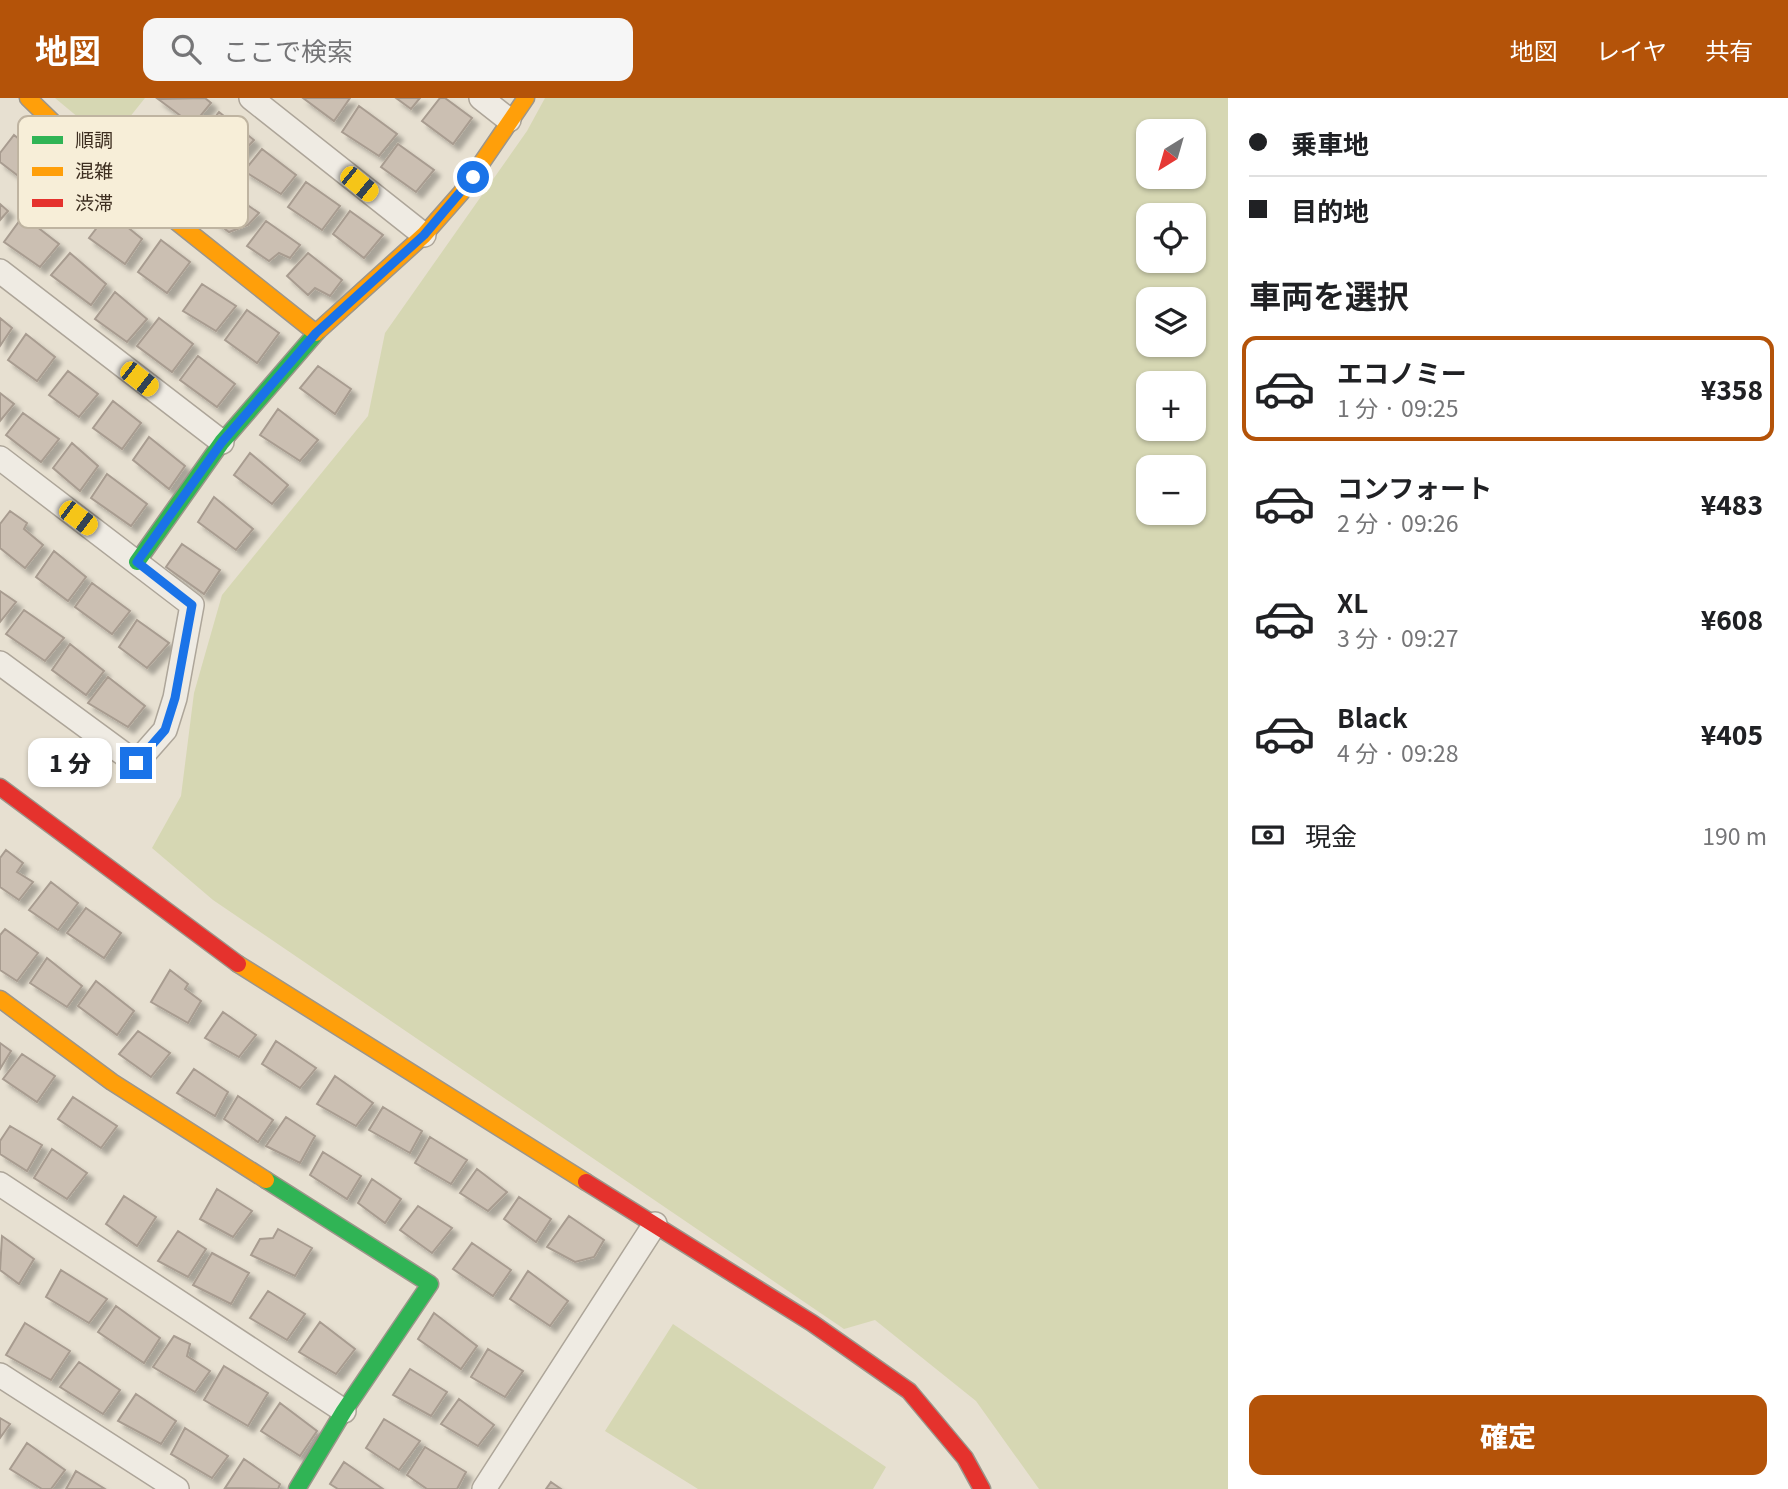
<!DOCTYPE html>
<html lang="ja">
<meta charset="utf-8">
<style>
body{margin:0;font-family:Georgia,"Noto Sans JP",serif;background:#f6f6f6;color:#202124;height:100vh;display:flex;flex-direction:column;font-size:26px;white-space:nowrap}
*{box-sizing:border-box;margin:0}
p{font-size:23px;color:#757577}
.icon{flex:none;width:38px;height:38px;fill:none;stroke:currentColor;stroke-width:2;stroke-linecap:round;stroke-linejoin:round}
.map{position:relative;flex:1;overflow:hidden}
.details{display:flex;flex-direction:column;background:#fff;width:560px}
.details>*{flex:none}
.banner{display:grid;align-content:center;height:154px;padding:0 21px;background:#fff}
.needle{width:46px;rotate:217deg}
.buttons{position:absolute;left:1136px;top:21px;display:grid;gap:14px}
.buttons a{display:grid;place-items:center;width:70px;height:70px;border-radius:14px;background:#fff;box-shadow:0 2px 5px #0004;font-size:35px}
.end{position:absolute;width:32px;height:32px;margin:-16px;border:9px solid #1a73e8;background:#fff;box-shadow:0 0 0 4px #fff}
.from{border-radius:50%}
.bubble{position:absolute;height:49px;border-radius:14px;background:#fff;box-shadow:0 2px 5px #0004;font-size:23px;font-weight:800;line-height:49px;text-align:center}
.car{position:absolute;width:21px;height:42px;margin:-21px -10px;border-radius:9px;box-shadow:0 0 5px 2px #0007;background:linear-gradient(#f5c518 24%,#345 0 40%,#f5c518 0 76%,#345 0 86%,#f5c518 0)}
.banner b{display:flex;align-items:center;gap:24px;height:66px;font-size:26px}
.banner b+b{border-top:2px solid #e0e0e0}
.banner i{width:18px;height:18px;background:#202124}
ul{padding:0;list-style:none}
li{display:flex;align-items:center;gap:21px;height:105px;margin:0 14px 10px;padding:0 7px;border:4px solid transparent;border-radius:14px}
li div{flex:1}
li b{display:block;font-size:26px}
li em{font-style:normal;font-weight:800}
li.on{border-color:#b45309}
li>.icon{width:63px;height:63px;stroke-width:1.5}
h2{padding:0 21px;font-size:32px;line-height:84px}
.pay{display:flex;align-items:center;gap:18px;height:77px;padding:0 21px;font-size:26px}
.pay p{margin-inline-start:auto}
.cta{display:flex;gap:14px;margin-top:auto;padding:14px 21px}
.cta a{flex:1;height:80px;border-radius:14px;background:#b45309;color:#fff;font-size:28px;font-weight:800;line-height:80px;text-align:center}
header{display:flex;align-items:center;gap:42px;box-sizing:border-box;height:98px;padding:0 35px;background:#b45309;color:#fff}
header strong{font-size:33px}
nav{display:flex;gap:38px;margin-inline-start:auto;font-size:24px}
.search{width:490px;height:63px;background:#f6f6f6;display:flex;align-items:center;gap:18px;box-sizing:border-box;padding:0 24px;border-radius:14px;color:#757577;font-size:26px}
main{display:flex;flex:1;min-height:0}
.map>svg:first-child{display:block}
.green{fill:#d6d7b3;fill-rule:evenodd}
.building{fill:#cbbfb2;stroke:#a89c90;stroke-width:2;filter:url(#shadow)}
.lines{fill:none;stroke-linecap:round;stroke-linejoin:round}
.street-casing{stroke:#ada599;stroke-width:26}
.fast-casing{stroke:#9c958a;stroke-width:19}
.slow-casing{stroke:#9c958a;stroke-width:19}
.jam-casing{stroke:#9c958a;stroke-width:19}
.street{stroke:#efebe3;stroke-width:23}
.fast{stroke:#30b455;stroke-width:16}
.slow{stroke:#ff9f0a;stroke-width:16}
.jam{stroke:#e5322d;stroke-width:16}
.route{stroke:#1a73e8;stroke-width:9}
.key{fill:#f7eed8;stroke:#bfb4a1;stroke-width:2}
.key-label{font-size:19px;fill:#3d2e20}
</style>
<header>
<strong>地図</strong>
<div class="search"><svg class="icon" aria-label="search" viewBox="0 0 24 24"><circle cx="10" cy="10" r="6"/><path d="M15 15l6 6"/></svg>ここで検索</div>
<nav><a>地図</a><a>レイヤ</a><a>共有</a></nav>
</header>
<main>
<div class="map">
<svg width="1228" height="1391" viewBox="0 0 1228 1391">
<defs>
<filter id="shadow"><feDropShadow dx="6" dy="6" stdDeviation="2" flood-color="#0004"/></filter>
</defs>
<rect width="100%" height="100%" fill="#e7e0d1"/>
<path class="green" d="M55,0H145L109,45Z
M545,0H1228V1391H1039L976,1303L875,1222L844,1231L213,802L152,750L181,698L194,595L222,497L368,318L385,235L527,33ZM1148,33H1194V79H1148ZM1148,117H1194V163H1148ZM1148,201H1194V247H1148ZM1148,285H1194V331H1148ZM1148,369H1194V415H1148Z
M673,1226L886,1369L873,1391H698L605,1333Z"/>
<path class="building" d="M205,0L211,5L193,27L158,1Z
M303,0H350L334,23Z
M396,0H420L411,11Z
M440,0H445L472,20L453,46L422,23Z
M359,8L397,36L379,58L342,34Z
M219,14L254,42L234,64L202,36Z
M14,37L49,65L30,87L0,64V55Z
M398,46L434,72L416,94L381,69Z
M262,51L296,77L281,96L244,73Z
M306,84L340,108L322,132L288,109Z
M223,90L259,115L248,127L229,134L203,114Z
M0,106L8,113L0,122Z
M350,113L383,137L364,160L333,136Z
M109,114L142,141L125,166L89,140Z
M23,118L59,146L40,169L4,144Z
M266,123L300,147L290,160L279,155L269,163L247,148Z
M161,142L190,164L167,195L138,174Z
M70,155L106,186L91,207L51,177Z
M308,155L342,182L330,198L315,190L308,197L287,178Z
M202,186L236,208L216,233L183,213Z
M115,194L147,221L127,244L95,221Z
M247,212L279,235L257,265L225,242Z
M0,220L12,230L0,248Z
M159,220L193,246L172,274L137,248Z
M26,236L55,259L37,283L8,262Z
M198,258L235,286L217,309L180,282Z
M318,268L351,291L335,316L300,290Z
M68,273L98,296L79,319L49,297Z
M0,295L14,306L0,323Z
M113,303L141,325L122,351L93,330Z
M278,311L318,342L300,363L260,337Z
M23,315L59,341L41,364L6,337Z
M149,339L185,368L169,391L133,362Z
M72,345L98,368L80,393L53,370Z
M250,355L288,387L272,406L234,377Z
M107,376L147,406L131,428L91,400Z
M214,399L253,431L236,452L198,424Z
M10,413L27,425L24,431L43,447L25,470L0,450V426Z
M182,446L220,472L204,496L166,469Z
M54,453L86,479L68,503L36,479Z
M92,485L130,513L112,536L75,509Z
M0,493L16,504L0,524Z
M24,512L64,540L45,563L6,536Z
M137,522L169,545L147,570L119,549Z
M70,546L104,573L86,597L52,572Z
M108,579L145,608L128,629L88,605Z
M6,752L23,765L17,774L33,784L19,802L0,789V760Z
M51,784L78,805L58,832L29,812Z
M86,810L121,835L104,860L67,835Z
M5,831L38,855L17,883L0,872V837Z
M47,860L82,888L67,909L30,885Z
M170,872L188,886L185,891L201,903L188,925L151,904Z
M96,883L134,913L117,937L78,908Z
M223,914L256,937L239,959L205,940Z
M138,933L170,955L151,979L119,956Z
M276,943L316,970L300,990L262,966Z
M0,945L11,953L0,971Z
M22,956L55,978L37,1004L3,981Z
M194,971L228,994L215,1018L177,995Z
M335,978L373,1005L356,1028L317,1006Z
M238,998L273,1022L258,1044L224,1021Z
M73,999L117,1028L101,1050L58,1021Z
M383,1009L422,1033L410,1055L369,1032Z
M286,1019L315,1038L300,1065L266,1048Z
M10,1028L42,1047L27,1073L0,1056V1043Z
M430,1039L467,1062L451,1086L415,1065Z
M52,1051L87,1075L67,1101L34,1080Z
M323,1054L361,1078L347,1101L310,1077Z
M477,1071L507,1094L488,1113L460,1095Z
M372,1081L401,1101L385,1125L358,1105Z
M217,1091L252,1113L233,1139L200,1121Z
M124,1098L156,1119L137,1148L106,1126Z
M519,1099L551,1121L536,1144L504,1121Z
M418,1108L452,1130L432,1155L400,1132Z
M569,1118L604,1142L594,1159L575,1164L547,1149Z
M278,1131L312,1150L295,1178L251,1157L260,1141L273,1140Z
M178,1133L206,1151L188,1179L158,1163Z
M2,1138L34,1161L19,1186L0,1172Z
M472,1145L511,1172L493,1198L453,1171Z
M212,1155L249,1175L231,1206L193,1187Z
M61,1172L107,1201L89,1225L46,1199Z
M528,1173L568,1203L550,1228L510,1201Z
M268,1193L305,1216L287,1242L250,1220Z
M116,1208L160,1240L144,1265L98,1234Z
M434,1215L477,1248L461,1271L418,1241Z
M320,1224L355,1251L336,1276L299,1254Z
M25,1225L70,1253L51,1282L6,1257Z
M174,1238L190,1246L187,1258L210,1273L195,1294L153,1269Z
M488,1251L523,1273L505,1299L471,1279Z
M79,1264L120,1292L103,1316L60,1289Z
M224,1268L268,1295L248,1328L204,1302Z
M410,1271L447,1294L431,1318L393,1297Z
M136,1296L176,1323L161,1346L118,1323Z
M459,1301L494,1327L478,1348L441,1326Z
M280,1305L317,1333L300,1358L261,1333Z
M0,1320L10,1326L0,1340Z
M384,1321L420,1343L399,1372L366,1350Z
M185,1330L228,1358L212,1380L171,1356Z
M27,1345L65,1372L51,1391H42L10,1371Z
M425,1349L466,1374L457,1391H427L407,1377Z
M244,1361L280,1386L278,1391L225,1390Z
M344,1364L383,1391H338L330,1386Z
M76,1373L105,1391H66Z
M551,1384L561,1391H546Z"/>
<g class="lines">
<g class="street-casing">
<path id="street" d="M251,0L424,137
M481,0L509,22
M0,173L222,344
M0,360L192,507L175,600L165,632L136,665L0,565
M0,1086L344,1313
M0,1277L177,1391
M484,1391L655,1126"/>
</g>
<g class="fast-casing">
<path id="fast" d="M137,464L222,344L318,233
M266,1082L430,1186L344,1313L297,1391"/>
</g>
<g class="slow-casing">
<path id="slow" d="M28,0L60,31L316,235
M318,233L424,137L461,95L526,0
M238,866L586,1084
M0,901L112,984L266,1082"/>
</g>
<g class="jam-casing">
<path id="jam" d="M0,689L238,866
M586,1084L812,1225L909,1293L965,1360L982,1391"/>
</g>
<use href="#street" class="street"/>
<use href="#fast" class="fast"/>
<use href="#slow" class="slow"/>
<use href="#jam" class="jam"/>
</g>
<g class="lines">
<path class="route" d="M136,665L165,632L175,600L192,507L137,464L222,344L316,235L424,137L473,79"/>
</g>
<rect x="18" y="18" width="230" height="112" rx="10" class="key"/>
<rect x="32" y="38" width="31" height="8" fill="#30b455"/>
<rect x="32" y="69" width="31" height="9" fill="#ff9f0a"/>
<rect x="32" y="101" width="31" height="8" fill="#e5322d"/>
<g class="key-label">
<text x="75" y="49">順調</text>
<text x="75" y="80">混雑</text>
<text x="75" y="112">渋滞</text>
</g>
</svg>
<div class="buttons">
<a><svg class="needle" viewBox="-14 -14 28 28"><path d="M0-13l5 13h-10z" fill="#e53935"/><path d="M0 13l5-13h-10z" fill="#757577"/></svg></a>
<a><svg class="icon" aria-label="locate" viewBox="0 0 24 24"><circle cx="12" cy="12" r="6"/><path d="M12 2v4M12 18v4M2 12h4M18 12h4"/></svg></a>
<a><svg class="icon" aria-label="layers" viewBox="0 0 24 24"><path d="M12 4l9 5-9 5-9-5zM3 14l9 5 9-5"/></svg></a>
<a>+</a>
<a>−</a>
</div>
<i class="end from" style="left:473px;top:79px"></i>
<i class="end" style="left:136px;top:665px"></i>
<div class="bubble" style="left:28px;top:640px;width:84px">1 分</div>
<i class="car" style="left:359px;top:86px;rotate:129deg"></i>
<i class="car" style="left:139px;top:281px;rotate:128deg"></i>
<i class="car" style="left:78px;top:420px;rotate:127deg"></i>
</div>
<section class="details">
<div class="banner">
<b><i class="from"></i>乗車地</b>
<b><i></i>目的地</b>
</div>
<h2>車両を選択</h2>
<ul>
<li class="on"><svg class="icon" aria-label="car" viewBox="0 0 24 24"><path d="M5 17H2v-5l4-1 3-4h7l3 4 3 1v5h-3M9 17h6M6 11h13"/><circle cx="7" cy="17" r="2"/><circle cx="17" cy="17" r="2"/></svg><div><b>エコノミー</b><p>1 分 · 09:25</p></div><em>¥358</em></li>
<li><svg class="icon" aria-label="car" viewBox="0 0 24 24"><path d="M5 17H2v-5l4-1 3-4h7l3 4 3 1v5h-3M9 17h6M6 11h13"/><circle cx="7" cy="17" r="2"/><circle cx="17" cy="17" r="2"/></svg><div><b>コンフォート</b><p>2 分 · 09:26</p></div><em>¥483</em></li>
<li><svg class="icon" aria-label="car" viewBox="0 0 24 24"><path d="M5 17H2v-5l4-1 3-4h7l3 4 3 1v5h-3M9 17h6M6 11h13"/><circle cx="7" cy="17" r="2"/><circle cx="17" cy="17" r="2"/></svg><div><b>XL</b><p>3 分 · 09:27</p></div><em>¥608</em></li>
<li><svg class="icon" aria-label="car" viewBox="0 0 24 24"><path d="M5 17H2v-5l4-1 3-4h7l3 4 3 1v5h-3M9 17h6M6 11h13"/><circle cx="7" cy="17" r="2"/><circle cx="17" cy="17" r="2"/></svg><div><b>Black</b><p>4 分 · 09:28</p></div><em>¥405</em></li>
</ul>
<div class="pay"><svg class="icon" aria-label="cash" viewBox="0 0 24 24"><path d="M3 7h18v10H3z"/><circle cx="12" cy="12" r="2"/></svg>現金<p>190 m</p></div>
<div class="cta"><a>確定</a></div>
</section>
</main>
